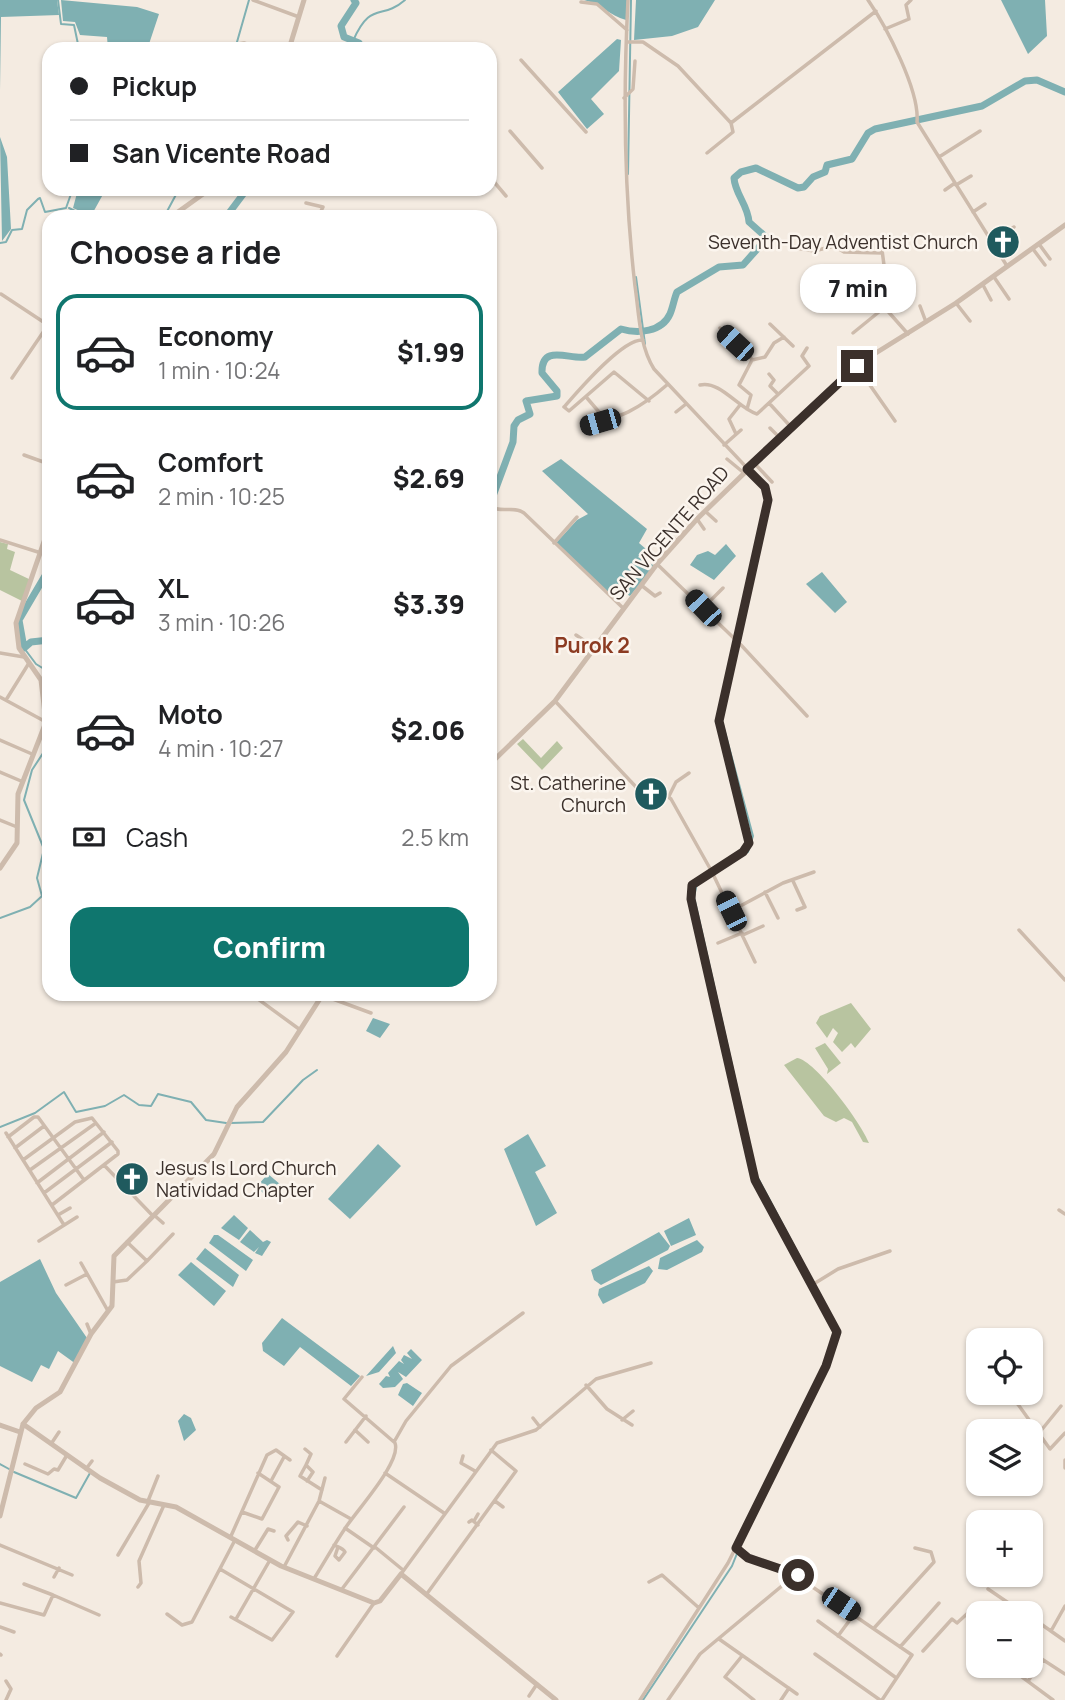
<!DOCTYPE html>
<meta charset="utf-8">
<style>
body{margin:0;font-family:Manrope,sans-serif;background:#f6f6f6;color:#202124;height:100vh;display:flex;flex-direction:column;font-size:26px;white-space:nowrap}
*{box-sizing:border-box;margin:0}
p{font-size:23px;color:#757577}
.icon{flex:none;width:38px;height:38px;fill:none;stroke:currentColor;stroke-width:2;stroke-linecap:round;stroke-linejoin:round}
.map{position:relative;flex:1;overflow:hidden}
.drawer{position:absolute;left:42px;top:210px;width:455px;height:791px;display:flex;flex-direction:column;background:#fff;border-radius:21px;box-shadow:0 2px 5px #0004}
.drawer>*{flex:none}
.top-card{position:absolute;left:42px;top:42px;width:455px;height:154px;border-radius:21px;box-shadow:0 2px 5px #0004;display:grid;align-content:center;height:154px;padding:0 28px;background:#fff}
.buttons{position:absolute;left:966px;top:1328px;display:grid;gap:14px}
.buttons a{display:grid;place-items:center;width:77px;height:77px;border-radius:14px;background:#fff;box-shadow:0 2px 5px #0004;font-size:35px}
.end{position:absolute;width:32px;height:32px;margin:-16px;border:9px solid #3b302b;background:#fff;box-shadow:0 0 0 4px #fff}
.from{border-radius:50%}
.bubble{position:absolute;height:49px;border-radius:21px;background:#fff;box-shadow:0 2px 5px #0004;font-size:23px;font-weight:800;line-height:49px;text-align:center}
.car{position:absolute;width:21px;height:42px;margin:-21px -10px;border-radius:9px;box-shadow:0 0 5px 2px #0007;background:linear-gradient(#222 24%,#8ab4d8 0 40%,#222 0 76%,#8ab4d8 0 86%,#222 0)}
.top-card b{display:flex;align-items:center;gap:24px;height:66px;font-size:26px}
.top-card b+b{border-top:2px solid #e0e0e0}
.top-card i{width:18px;height:18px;background:#202124}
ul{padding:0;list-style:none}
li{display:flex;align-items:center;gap:21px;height:116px;margin:0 14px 10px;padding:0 14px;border:4px solid transparent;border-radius:21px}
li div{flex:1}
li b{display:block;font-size:26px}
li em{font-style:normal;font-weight:800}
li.active{border-color:#0f766e}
li>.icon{width:63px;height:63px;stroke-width:1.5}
h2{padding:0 28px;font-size:32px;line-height:84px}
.pay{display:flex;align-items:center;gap:18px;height:77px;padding:0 28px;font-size:26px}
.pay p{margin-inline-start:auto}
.primary-button{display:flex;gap:14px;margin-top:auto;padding:14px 28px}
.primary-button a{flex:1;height:80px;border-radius:21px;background:#0f766e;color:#fff;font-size:28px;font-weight:800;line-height:80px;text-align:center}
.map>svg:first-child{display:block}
.green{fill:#b8c4a0}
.water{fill:#7fb0b2}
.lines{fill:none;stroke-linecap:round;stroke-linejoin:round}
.stream{stroke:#7fb0b2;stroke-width:2}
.river{stroke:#7fb0b2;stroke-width:7}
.minor{stroke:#cdbbac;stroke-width:3.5}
.tertiary{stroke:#cdbbac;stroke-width:5}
.route{stroke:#3b302b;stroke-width:9}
.labels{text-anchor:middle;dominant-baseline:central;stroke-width:5;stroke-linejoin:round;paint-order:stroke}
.poi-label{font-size:19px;fill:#3b302b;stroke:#fbf5ee;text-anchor:end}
.street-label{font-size:19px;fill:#3b302b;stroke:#fbf5ee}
.neighbourhood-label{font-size:21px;font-weight:bold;fill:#8c3b22;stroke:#fbf5ee}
</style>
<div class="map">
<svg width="1065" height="1700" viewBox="0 0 1065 1700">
<rect width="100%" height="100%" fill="#f4ebe1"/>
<path class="green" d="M0,542L8,544L7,549L15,552L10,570L31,580L22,601L0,590Z
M523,739L541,758L557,741L563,748L542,770L517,744Z
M851,1003L871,1029L855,1048L851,1043L842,1052L833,1042L838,1033L833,1028L827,1038L816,1023L820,1016Z
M825,1043L841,1063L827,1074L828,1069L815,1048Z
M797,1058C815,1060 862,1124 869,1143L863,1142L852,1122L844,1118L836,1122L824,1116L784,1065Z"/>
<path class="water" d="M0,0H57L59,15L1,17L0,90Z
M61,0L137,7L159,14L149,44L158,49H108L107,37L80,35L75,22L63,21Z
M584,0H627L626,20C609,15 602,5 584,0Z
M636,0H715L698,27L672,36L634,40Z
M1001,0H1045L1047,36L1028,54Z
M617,39L621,40L619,71L591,99L604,114L587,129L558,92Z
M0,137L7,157L11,229L2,241Z
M87,189H106L91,216L73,208L77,193Z
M561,459L647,529L639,543L646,549L638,557L655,566L630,596L616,588L610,595L556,543L577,520L588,514L542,471Z
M726,544L736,556L714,580L690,565L697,555L708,551L715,555Z
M822,572L847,602L835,613L806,584Z
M373,1018L390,1024L380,1038L366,1031Z
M528,1134L546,1166L535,1172L557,1213L536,1226L504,1149Z
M378,1144L401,1166L350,1219L328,1199Z
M268,1174L281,1185L276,1191L271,1188L275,1193L270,1199L256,1187Z
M234,1215L248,1228L239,1240L221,1228Z
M689,1218L696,1235L671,1246L664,1231Z
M250,1230L263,1242L267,1240L271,1242L262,1256L255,1253L259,1247L254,1252L240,1242Z
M659,1232L670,1246L668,1250L601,1285L594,1280L591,1270Z
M214,1235H218L253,1260L246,1271L209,1243Z
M697,1240L704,1247L702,1252L667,1270L658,1269L660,1258Z
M205,1248L239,1275L233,1287L196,1259Z
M40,1259L56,1293L87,1338L76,1364L58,1351L49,1369L41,1365L32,1382L0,1366V1282Z
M191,1262L226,1291L214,1306L178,1275Z
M649,1266L653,1271L645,1283L603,1304L598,1295L599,1289Z
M282,1318L360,1376L351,1386L300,1347L284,1366L263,1351L262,1343Z
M393,1346L396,1353L379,1372L366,1376Z
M411,1349L422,1360L406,1377L398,1372L403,1379L395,1387L383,1388L379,1384L386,1376L390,1377L388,1373L399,1361L404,1364L401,1360L404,1355L412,1359L407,1353Z
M407,1383L422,1393L413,1406L398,1395L403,1384Z
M184,1414L191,1418L196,1430L184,1441L178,1421Z"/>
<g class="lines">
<path class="stream" d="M58,0L61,24L74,25L79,49
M353,41C371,0 381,21 405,0
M235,49L249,0
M628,174L631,0
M69,208L87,217
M164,217L179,189
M0,243L6,242L12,230L22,229L27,210L38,199L40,198L45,212L66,208L71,194L78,189
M636,277L645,344
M749,591L769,509L768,488
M24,648L36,664L49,672
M714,873L748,852L753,836L722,721L737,645
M711,875L697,883L694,897L743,1114
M0,918L30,907L42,896L37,878L44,849L24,800L32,770L49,744
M231,1123L263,1122L303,1080L317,1070
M0,1127L35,1113L64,1092L76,1112L105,1106L124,1095L139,1105L151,1106L158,1094L191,1102L206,1120L226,1123
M758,1178L801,1259
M828,1310L840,1332L829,1363
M0,1464L9,1469
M14,1472L76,1498L90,1473
M739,1548L810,1402
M643,1700L732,1566L738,1551"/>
<path class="river" d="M354,0L356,3L341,26L344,37L359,43L363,49
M226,217L247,189
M490,504L513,442L514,426L518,420L530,414L526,401L557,396V391L542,373C541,343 570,360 585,357L621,329C638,334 662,332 670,314C673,307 674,299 677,292L719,267L743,265L767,238L749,222C748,205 735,194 734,178L741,172L756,168L798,188L804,187L813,177L825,172L827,165L852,159L868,133L875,129L982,106L1025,81L1037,80L1065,92
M49,569L19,620L24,648L31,642L49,640"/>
<path class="minor" d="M253,0L299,17
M628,0C623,95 624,191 635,286C639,313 639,345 654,369L765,487L768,497L719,721L749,843C739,863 707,869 692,885L691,899L756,1180L825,1307L837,1336L826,1366L728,1563L640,1700
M868,0C886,26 920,91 917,122L1007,266
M581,2L597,4L627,30
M885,29L909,19L906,5L911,0
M627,42H643L678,66L731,123L876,11
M238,44L244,43L262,49
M521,60L586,132
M624,98L633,89L635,61
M510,131L542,168
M707,153L733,132L731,123
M939,157L980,131
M490,177L506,196
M956,185L971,176
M945,190L955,183
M306,203L323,207L318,217
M973,212L985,204
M992,242L1014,227
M1039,244L1050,259
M889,245L882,250L884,265L862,282L908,334
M790,247L814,251L834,246L844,252L882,253
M1033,249L1045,265
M994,277L1009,299
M983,285L991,300
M1,294L48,325
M956,303L970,321
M920,306L926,322
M770,324L793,346
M720,328L747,351L752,360
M853,333L885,307
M643,340C623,338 578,391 564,407L569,411L614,372L649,401
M855,351L863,362
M858,368L895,421
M769,374L774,380L770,386L778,394
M12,378L48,325
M700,385C720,380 739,409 757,414L809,366L802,356L807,348
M587,398L605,419
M769,403L791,427
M747,409L751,395L739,385L752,360L765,357L774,343L784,337
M676,412L686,404
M584,427C622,416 636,412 668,384
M770,428L780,438
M736,434L729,419L740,405
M724,445L741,430
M24,455L49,464
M727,459L744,473
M755,464L772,482
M490,506C501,514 513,505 524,513L623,608
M705,511L716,521
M697,519L704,529
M664,531L677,541
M0,540L41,553
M554,543L577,517
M657,564L741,645L807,716
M641,585L655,596L660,593
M703,608L723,588
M576,635L595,648
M0,653L24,657
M0,697L46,722
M6,700L29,663
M555,701L653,805L667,796L671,799L712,872L755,962
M0,740L32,754
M0,772L21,781
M669,796L676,782L689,773
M0,820L17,827
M793,881L805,907L797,910
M765,892L778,918
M731,911L783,883L814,872
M1019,930L1065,980
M743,935L763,926
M718,943L742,933
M251,994L299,1029
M322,995L371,1013
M6,1133L64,1225
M8,1137L34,1117H38L84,1180
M15,1148L44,1126
M23,1160L75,1122L92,1118L118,1151V1154L52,1205
M104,1165L153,1216
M30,1170L96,1123
M37,1183L104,1132
M44,1193L112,1142
M1059,1210L1065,1214
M58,1215L70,1208
M154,1215L163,1223
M39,1241L77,1217
M127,1242L147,1261L173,1234
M81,1263L108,1311
M113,1282L127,1280L147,1261
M66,1285L87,1274
M812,1285L838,1269L890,1251
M87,1324L91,1334
M362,1377L344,1399L394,1442L406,1421L451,1366L523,1313
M586,1385L607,1409L632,1425
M1017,1403L1050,1449L1065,1433
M533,1418L540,1427
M622,1420L633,1411
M355,1430L368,1442
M1039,1433L1061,1406
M346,1442L366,1416
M51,1444L59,1432
M305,1449L311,1454L306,1465
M463,1456L461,1463L475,1471
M1065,1460V1468
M25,1464L48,1474L54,1469L58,1470L67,1455
M86,1469L92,1461
M385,1473L444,1513
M271,1481L284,1457
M307,1481L313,1472L306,1465L300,1476L322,1490
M148,1501L158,1476
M319,1501L351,1519
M495,1501L503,1507
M242,1512L262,1519L279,1487L258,1473
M474,1521L478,1514
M469,1522L472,1520L478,1525
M345,1528L374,1548
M231,1536L267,1455L276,1450L290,1460
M288,1540L286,1536L298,1522L307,1526
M0,1545L72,1575
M334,1545C338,1547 343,1548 345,1552L339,1560L335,1556L338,1547
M375,1547L403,1570
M736,1548L748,1558L792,1576
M255,1550L268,1529L274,1531
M118,1555L149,1503
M284,1567L319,1501L325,1478
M220,1569L293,1612L272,1640L231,1617
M401,1574L497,1443L536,1430L596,1379L651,1363
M54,1577L59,1568
M315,1577C325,1561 334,1545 344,1530C355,1512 402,1462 395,1443
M649,1582L662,1575L699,1608
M138,1587L141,1583L139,1561L164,1505
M342,1589L404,1507
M988,1589L1025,1614
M53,1595L99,1615
M426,1595L516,1471L491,1450
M0,1603L44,1615L53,1595L24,1584
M167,1614L182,1625L192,1622L235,1540
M1031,1617L1065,1641
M236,1619L270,1560
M818,1621L895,1677
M0,1627L14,1632
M875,1627L934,1562L931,1552L915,1548
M1051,1631L1065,1606
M838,1636L855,1613
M719,1639L797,1694
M900,1647L939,1603
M923,1651L952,1619L957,1623L969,1612L978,1617
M1031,1652L1065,1674
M0,1654L1,1655
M815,1654L880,1700
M337,1656L374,1603
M742,1656L725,1677L754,1700
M1007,1666L1053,1700
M1028,1681L1043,1660
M529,1696L537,1684
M6,1700L11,1689L6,1681
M668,1700L700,1654L795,1575L912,1655L882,1700
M781,1700L789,1688"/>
<path class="tertiary" d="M289,49L304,0
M171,217L210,189
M490,764L555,701L657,564L697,519L830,390L871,356L956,303L1065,225
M0,868L17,843L18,794L46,722L41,680L19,648L16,623L49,527
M23,1424L100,1478L140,1500L176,1507L281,1566L374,1603L380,1601L401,1574L556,1700
M0,1425L20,1432
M0,1516L23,1424L36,1408L60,1392L91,1334L112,1306L114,1256L214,1154L237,1107L286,1052L323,994"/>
</g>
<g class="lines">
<path class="route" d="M798,1575L748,1558L736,1548L826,1366L837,1332L755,1180L691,899L692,885L743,852L749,843L719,721L768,500L765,487L747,469L857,366"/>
</g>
<defs>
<g id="church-disc" transform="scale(1.75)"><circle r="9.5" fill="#1f5a5e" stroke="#fbf5ee"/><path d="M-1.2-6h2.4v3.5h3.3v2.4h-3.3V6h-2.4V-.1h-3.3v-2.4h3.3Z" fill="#fff"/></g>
</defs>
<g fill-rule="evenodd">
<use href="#church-disc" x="1003" y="242"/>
<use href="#church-disc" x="651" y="794"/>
<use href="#church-disc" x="132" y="1179"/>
</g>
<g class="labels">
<g class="poi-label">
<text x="978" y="242">Seventh-Day Adventist Church</text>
<text x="626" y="783">St. Catherine<tspan x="626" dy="22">Church</tspan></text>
<text x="156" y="1168" text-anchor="start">Jesus Is Lord Church<tspan x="156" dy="22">Natividad Chapter</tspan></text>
</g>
<g class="street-label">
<text transform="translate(669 533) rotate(-49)">SAN VICENTE ROAD</text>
</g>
<g class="neighbourhood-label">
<text x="592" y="645">Purok 2</text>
</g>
</g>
</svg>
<div class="buttons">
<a><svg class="icon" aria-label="locate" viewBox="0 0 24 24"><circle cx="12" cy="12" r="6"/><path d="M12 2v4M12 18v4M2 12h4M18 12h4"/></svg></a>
<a><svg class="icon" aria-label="layers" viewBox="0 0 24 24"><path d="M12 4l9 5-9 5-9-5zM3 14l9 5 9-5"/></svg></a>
<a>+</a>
<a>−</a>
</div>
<i class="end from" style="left:798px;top:1575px"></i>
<i class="end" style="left:857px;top:366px"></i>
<div class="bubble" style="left:800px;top:264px;width:116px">7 min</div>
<i class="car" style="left:735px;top:343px;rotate:313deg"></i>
<i class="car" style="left:600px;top:422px;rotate:254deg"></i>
<i class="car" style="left:703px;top:608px;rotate:316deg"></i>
<i class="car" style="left:731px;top:911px;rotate:334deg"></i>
<i class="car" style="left:841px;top:1604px;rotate:124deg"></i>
<div class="top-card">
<b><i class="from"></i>Pickup</b>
<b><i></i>San Vicente Road</b>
</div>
<section class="drawer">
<h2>Choose a ride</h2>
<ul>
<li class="active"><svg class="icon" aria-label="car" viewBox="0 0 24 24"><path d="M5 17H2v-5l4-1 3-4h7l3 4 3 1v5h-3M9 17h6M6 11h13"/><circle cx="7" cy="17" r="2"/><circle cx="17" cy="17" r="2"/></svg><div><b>Economy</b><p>1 min · 10:24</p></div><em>$1.99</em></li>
<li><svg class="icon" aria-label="car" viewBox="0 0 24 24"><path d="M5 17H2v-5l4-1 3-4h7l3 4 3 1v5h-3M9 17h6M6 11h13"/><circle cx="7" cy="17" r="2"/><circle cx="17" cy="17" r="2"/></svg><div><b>Comfort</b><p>2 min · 10:25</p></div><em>$2.69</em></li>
<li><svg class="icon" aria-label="car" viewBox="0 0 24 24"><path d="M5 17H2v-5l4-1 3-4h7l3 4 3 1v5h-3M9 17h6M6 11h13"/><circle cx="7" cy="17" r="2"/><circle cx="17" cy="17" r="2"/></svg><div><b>XL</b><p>3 min · 10:26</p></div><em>$3.39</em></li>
<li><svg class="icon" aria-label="car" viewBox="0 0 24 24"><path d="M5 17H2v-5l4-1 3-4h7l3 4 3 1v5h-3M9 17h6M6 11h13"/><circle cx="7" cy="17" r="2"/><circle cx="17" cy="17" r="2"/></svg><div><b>Moto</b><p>4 min · 10:27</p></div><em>$2.06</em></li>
</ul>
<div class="pay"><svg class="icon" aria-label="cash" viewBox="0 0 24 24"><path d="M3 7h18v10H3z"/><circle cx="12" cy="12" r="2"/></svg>Cash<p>2.5 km</p></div>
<div class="primary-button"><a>Confirm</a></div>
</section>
</div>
